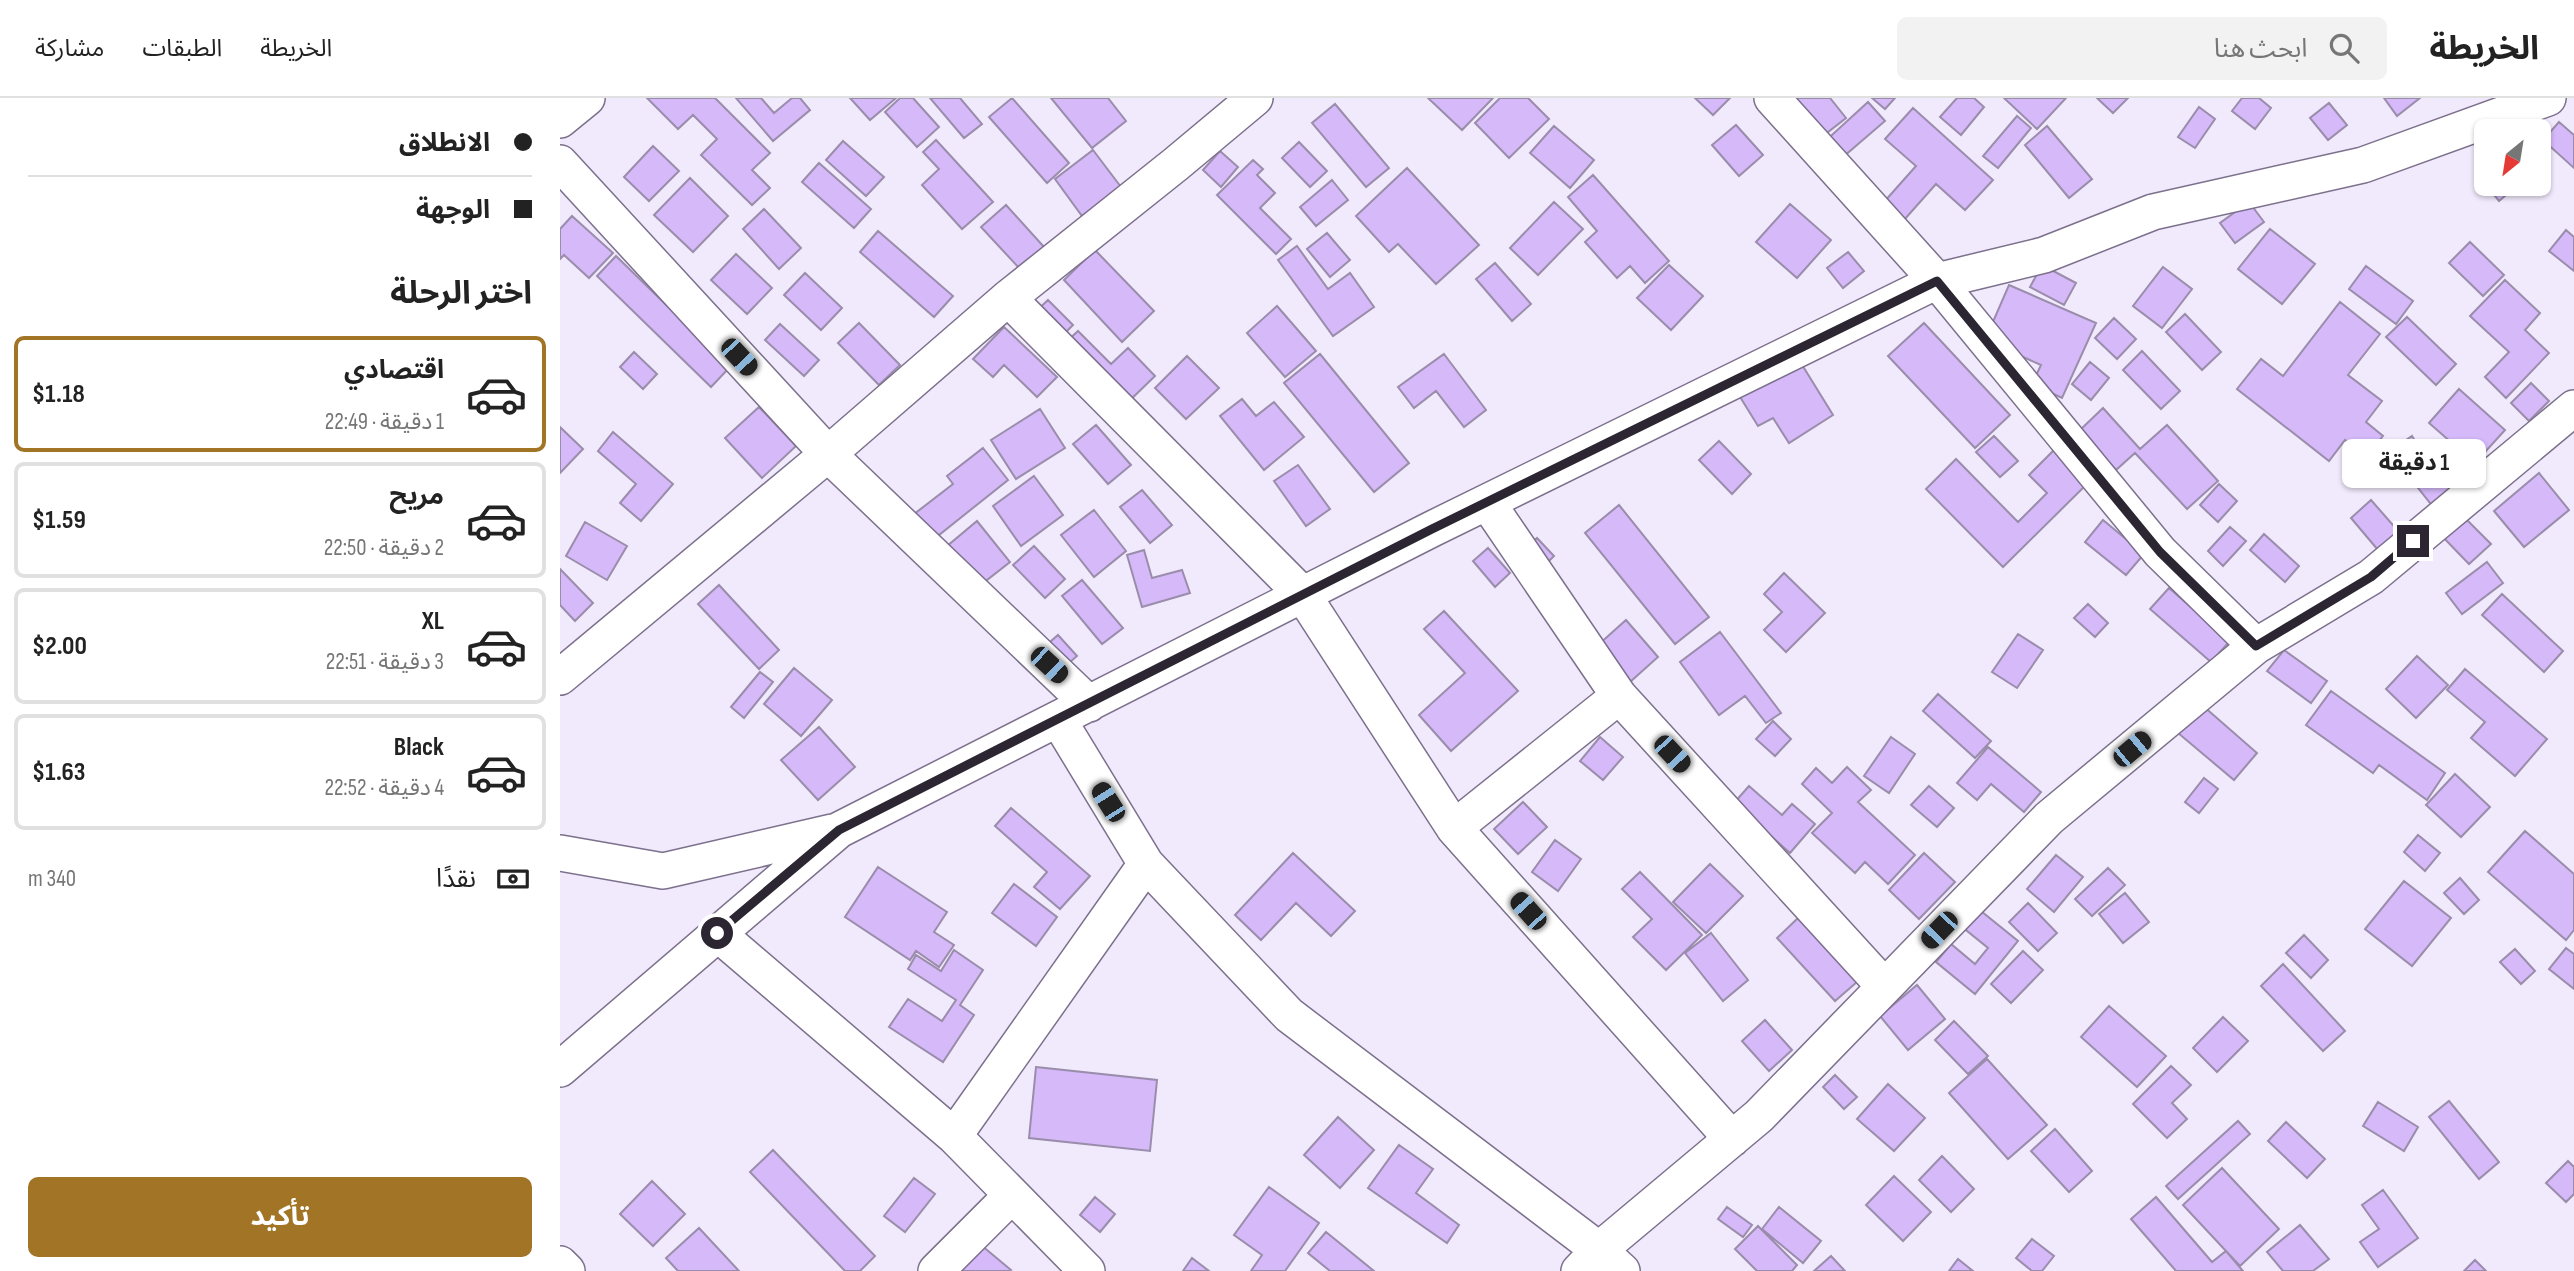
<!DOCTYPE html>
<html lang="ar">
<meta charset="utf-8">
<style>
body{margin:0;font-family:"Sofia Sans Condensed","Noto Sans Arabic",sans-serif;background:#f2f2f2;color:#222;direction:rtl;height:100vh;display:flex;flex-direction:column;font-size:26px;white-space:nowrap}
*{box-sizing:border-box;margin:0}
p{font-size:23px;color:#767676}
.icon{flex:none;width:38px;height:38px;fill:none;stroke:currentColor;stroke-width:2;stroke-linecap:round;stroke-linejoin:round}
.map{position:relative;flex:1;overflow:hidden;direction:ltr}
.side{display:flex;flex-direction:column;background:#fff;width:560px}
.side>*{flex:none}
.guide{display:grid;align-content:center;height:154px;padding:0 28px;background:#fff}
.needle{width:46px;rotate:210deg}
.tools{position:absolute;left:1914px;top:21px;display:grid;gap:14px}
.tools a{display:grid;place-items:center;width:77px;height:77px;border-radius:10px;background:#fff;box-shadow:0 2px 5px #0004;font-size:35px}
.end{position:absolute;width:32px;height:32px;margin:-16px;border:9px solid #2b2632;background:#fff;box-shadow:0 0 0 4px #fff}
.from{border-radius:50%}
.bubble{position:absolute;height:49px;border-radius:10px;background:#fff;box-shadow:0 2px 5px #0004;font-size:23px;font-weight:700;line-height:49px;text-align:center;direction:rtl}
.car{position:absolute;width:21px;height:42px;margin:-21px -10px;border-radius:9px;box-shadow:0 0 5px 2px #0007;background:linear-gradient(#222 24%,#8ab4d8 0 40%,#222 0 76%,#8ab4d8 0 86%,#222 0)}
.guide b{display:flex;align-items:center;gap:24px;height:66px;font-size:26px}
.guide b+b{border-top:2px solid #e0e0e0}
.guide i{width:18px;height:18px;background:#222}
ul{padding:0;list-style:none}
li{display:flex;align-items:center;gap:21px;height:116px;margin:0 14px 10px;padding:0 14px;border:4px solid #e0e0e0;border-radius:10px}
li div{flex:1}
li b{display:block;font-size:26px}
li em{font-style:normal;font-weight:700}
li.on{border-color:#a17426}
li>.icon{width:63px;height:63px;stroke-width:1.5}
h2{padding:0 28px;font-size:32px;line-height:84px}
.pay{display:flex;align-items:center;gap:18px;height:77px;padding:0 28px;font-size:26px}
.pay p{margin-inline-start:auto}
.button{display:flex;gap:14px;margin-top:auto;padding:14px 28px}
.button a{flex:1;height:80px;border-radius:10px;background:#a17426;color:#fff;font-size:28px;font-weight:700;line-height:80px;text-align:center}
header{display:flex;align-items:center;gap:42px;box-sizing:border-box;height:98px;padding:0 35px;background:#fff;border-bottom:2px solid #e0e0e0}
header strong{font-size:33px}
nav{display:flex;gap:38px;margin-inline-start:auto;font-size:24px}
.search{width:490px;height:63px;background:#f2f2f2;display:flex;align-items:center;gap:18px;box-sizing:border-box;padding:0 24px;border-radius:10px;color:#767676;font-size:26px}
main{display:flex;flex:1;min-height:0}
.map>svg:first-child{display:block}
.building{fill:#d5b9f9;stroke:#9a8dab;stroke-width:2}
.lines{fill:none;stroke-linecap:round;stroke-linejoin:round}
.minor-casing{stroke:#7c708c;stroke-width:38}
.minor{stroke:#fff;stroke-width:35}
.route{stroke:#2b2632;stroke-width:9}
</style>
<header>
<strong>الخريطة</strong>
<div class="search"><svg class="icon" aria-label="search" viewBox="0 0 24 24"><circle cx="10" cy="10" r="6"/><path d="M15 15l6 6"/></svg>ابحث هنا</div>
<nav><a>الخريطة</a><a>الطبقات</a><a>مشاركة</a></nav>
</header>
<main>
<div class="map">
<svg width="2014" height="1173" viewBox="0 0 2014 1173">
<rect width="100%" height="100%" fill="#f1e9fc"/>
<path class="building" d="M87,0H155L210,55L192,72L210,90L192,107L141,57L157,41L133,17L118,31Z
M176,0H201L214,15L232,0H240L250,12L213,43Z
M290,0H336L310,22Z
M340,0H353L379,29L357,49L325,14Z
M370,0H400L422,26L404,40Z
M452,0L509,65L487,85L429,19Z
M491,0H548L566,23L532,50Z
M868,0H933L902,32Z
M940,0H968L989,21L949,60L915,25Z
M1135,0H1170L1153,17Z
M1227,0H1270L1286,20L1259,41Z
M1312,0H1335L1325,11Z
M1397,0H1414L1424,9L1401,37L1380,19Z
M1444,0H1506L1477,31Z
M1537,0H1568L1553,15Z
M1682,0H1699L1711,10L1695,31L1672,13Z
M1824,0H1860L1837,18Z
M1308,4L1325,23L1276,65L1261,47Z
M1769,5L1787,27L1768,42L1750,20Z
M775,6L829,70L806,89L752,25Z
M1639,9L1655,21L1635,50L1618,39Z
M1353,10L1433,82L1405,112L1376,86L1344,122L1324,104L1356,68L1325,41Z
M1457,18L1471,30L1438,70L1423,58Z
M1999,24L2014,37V70L1983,42Z
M1176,27L1203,57L1179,78L1152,47Z
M994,28L1034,62L1010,90L970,55Z
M1487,28L1532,81L1509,100L1465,47Z
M376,42L433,104L402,131L362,87L379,71L363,54Z
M283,43L324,79L306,98L266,62Z
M739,44L767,73L750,89L722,60Z
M93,48L119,73L89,103L64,79Z
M533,52L561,89L522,118L495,81Z
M660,53L678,69L661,89L643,72Z
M693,62L703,71L697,77L715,95L700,110L731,141L716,156L657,97Z
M259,65L311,111L294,130L242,84Z
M1927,68V86H1959L1939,103L1917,76Z
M847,70L919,147L876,186L838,146L829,154L796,118Z
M1033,77L1109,163L1085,185L1070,168L1057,180L1025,144L1037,133L1008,99Z
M130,80L168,118L133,154L94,117Z
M772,82L788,102L756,128L740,109Z
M994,104L1023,131L978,177L950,150Z
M1689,104L1704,124L1675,145L1660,125Z
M1230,106L1271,142L1237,180L1196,144Z
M446,107L484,149L460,171L421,129Z
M204,111L241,150L219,171L183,131Z
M12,118L53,155L29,180L4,157L0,161V131Z
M1710,131L1755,166L1722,206L1678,171Z
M2006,132L2014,139V173L1989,153Z
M318,133L393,198L374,219L300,154Z
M767,135L790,162L770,179L747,151Z
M1910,144L1944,177L1923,198L1889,165Z
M737,148L768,191L790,175L814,209L773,238L718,162Z
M535,152L594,213L562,244L504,182Z
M1288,154L1304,173L1283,190L1267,170Z
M176,156L212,190L187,216L151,182Z
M56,158L170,269L151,289L37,178Z
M935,165L971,206L952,223L916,181Z
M1109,167L1143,198L1111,232L1077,200Z
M1482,167L1516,185L1504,207L1470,189Z
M1806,168L1853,203L1836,226L1789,191Z
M1603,169L1632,191L1602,230L1573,208Z
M245,175L282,210L261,232L224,197Z
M1945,182L1980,215L1965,232L1989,255L1946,300L1925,279L1949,254L1910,218Z
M1449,187L1536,225L1502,300L1472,286L1481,267L1425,242Z
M488,202L513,227L498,242L472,217Z
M1780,204L1820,236L1788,277L1822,303L1806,324L1823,338L1806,359L1785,342L1769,363L1677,291L1701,261L1723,278Z
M717,208L756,253L725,279L687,235Z
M1625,216L1661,254L1642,272L1606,234Z
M1847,219L1896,266L1876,287L1826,239Z
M1554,220L1576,241L1557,261L1535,240Z
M299,225L340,267L319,287L278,245Z
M1364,225L1450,317L1415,350L1328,258Z
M220,226L259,262L244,278L205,242Z
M444,229L497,279L477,299L444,267L433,279L413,261Z
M518,233L551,266L568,250L595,278L563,309L503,247Z
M1582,253L1620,293L1601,311L1563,272Z
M74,254L97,276L83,291L60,269Z
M760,256L849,365L814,394L724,285Z
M884,256L926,312L904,329L876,293L854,310L838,289Z
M1236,257L1273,317L1229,345L1213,320L1198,328L1177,294Z
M627,258L659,290L626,321L595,290Z
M1530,264L1549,280L1531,302L1512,286Z
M1971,285L1989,303L1969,323L1951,305Z
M1899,291L1945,332L1915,365L1869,325Z
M682,301L696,318L714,304L744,339L704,372L660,318Z
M199,309L236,348L202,380L165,340Z
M1543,310L1580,351L1607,327L1658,383L1627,411L1575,355L1556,372L1519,333Z
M480,311L505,350L456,381L431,342Z
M536,327L571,367L548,386L513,346Z
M0,329L23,351L0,375Z
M53,334L113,386L81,423L60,405L76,386L38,353Z
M1434,338L1458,363L1440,379L1416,354Z
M1852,338L1866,360L1838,378L1824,357Z
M1159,343L1191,376L1172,396L1139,362Z
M1883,348L1909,383L1874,410L1847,376Z
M423,350L448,382L369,445L349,420L393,386L387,378Z
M1496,350L1529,384L1443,469L1366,391L1396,361L1458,424L1487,395L1469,377Z
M738,367L770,411L746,428L714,383Z
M1979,375L2009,412L1964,449L1934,413Z
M474,378L503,417L461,448L433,408Z
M1659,386L1677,403L1658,424L1640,407Z
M582,392L612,427L590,445L560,409Z
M1811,402L1839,434L1818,452L1791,420Z
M1059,407L1149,519L1115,546L1025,435Z
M534,412L566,453L534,479L501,437Z
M1899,414L1931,446L1909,466L1878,434Z
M1543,422L1584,456L1566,477L1525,444Z
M417,423L450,464L418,489L386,449Z
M25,424L67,448L47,482L6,458Z
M1670,429L1686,443L1663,468L1648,453Z
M1704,436L1739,468L1725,484L1690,452Z
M977,440L994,458L977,475L959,456Z
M474,448L505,481L485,500L453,467Z
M928,450L950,475L935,489L913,463Z
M584,452L592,480L622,472L630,495L582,509L567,457Z
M1927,464L1943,485L1902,516L1886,495Z
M0,471L33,505L15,523L0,507Z
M1224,475L1265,515L1226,554L1204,532L1222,514L1204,496Z
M522,482L563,530L542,546L502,498Z
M159,487L219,552L199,571L138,506Z
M1609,490L1670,543L1651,564L1590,511Z
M1942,496L2003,553L1984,574L1922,517Z
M1528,506L1548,525L1535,539L1514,520Z
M884,513L958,593L891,653L859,617L905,575L864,531Z
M1066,522L1098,559L1070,584L1038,547Z
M1160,534L1221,615L1206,625L1185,598L1159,617L1120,564Z
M1458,536L1483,552L1457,590L1432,574Z
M498,537L517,558L494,578L475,557Z
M1724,552L1767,583L1751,605L1707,573Z
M1857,558L1888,587L1856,620L1826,591Z
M234,570L272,602L241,638L204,606Z
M1905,571L1987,641L1955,678L1911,640L1925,624L1887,592Z
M200,574L213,584L184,620L171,609Z
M1771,593L1885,675L1867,702L1819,667L1813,675L1746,627Z
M1378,596L1431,643L1415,660L1363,613Z
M1642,607L1697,655L1674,682L1618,635Z
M1213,623L1231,641L1215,658L1196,641Z
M259,629L295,669L258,702L221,662Z
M1040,639L1063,659L1043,682L1020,663Z
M1331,639L1355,656L1329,695L1304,678Z
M1428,649L1481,694L1464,714L1431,686L1417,702L1397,685Z
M1287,669L1311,692L1298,704L1355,757L1328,786L1305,764L1295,775L1252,735L1272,715L1242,686L1256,670L1272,685Z
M1895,676L1930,709L1901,739L1866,707Z
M1644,680L1658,691L1639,715L1625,704Z
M1189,688L1222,717L1232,706L1255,726L1230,755L1174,705Z
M1369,688L1394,710L1377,729L1351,707Z
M963,704L987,729L958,756L934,731Z
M451,710L530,778L500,811L474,789L487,774L435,728Z
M1965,733L2014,776V832L2006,842L1928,774Z
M1858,737L1880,755L1865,773L1844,754Z
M995,742L1021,761L998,793L972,774Z
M733,755L795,813L771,838L736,805L701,842L675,817Z
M1364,755L1395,784L1359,821L1329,792Z
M1496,757L1523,779L1494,814L1467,791Z
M1150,766L1183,798L1146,835L1113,804Z
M318,769L387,814L374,834L394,847L379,869L356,853L350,862L285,819Z
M1548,770L1565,787L1532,818L1515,801Z
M1080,774L1142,837L1106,872L1073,839L1092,821L1062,791Z
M1900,780L1919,802L1904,816L1884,795Z
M1844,783L1891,820L1852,868L1805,831Z
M454,786L497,819L476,848L432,815Z
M1565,795L1589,824L1563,845L1539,816Z
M1468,805L1497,835L1478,853L1449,824Z
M1416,809L1458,843L1415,896L1376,864L1391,846L1415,866L1428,850L1401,828Z
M1238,820L1297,884L1275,903L1217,840Z
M1151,835L1188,882L1163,903L1125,855Z
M1744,837L1768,862L1751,880L1726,855Z
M2006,850L2014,856V891L1989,871Z
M1955,851L1975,873L1961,886L1940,864Z
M394,852L423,872L400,907L414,917L383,964L329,929L348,901L382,923L396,902L348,871L356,857L381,873Z
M1463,853L1483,872L1451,905L1431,886Z
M1723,866L1785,933L1763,953L1701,888Z
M1357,887L1385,921L1348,952L1320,918Z
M1549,908L1606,958L1577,989L1521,939Z
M1663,919L1688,943L1657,974L1633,950Z
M1205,922L1232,952L1209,973L1182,943Z
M1394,923L1428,958L1408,976L1375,942Z
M1427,961L1487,1027L1448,1061L1389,995Z
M1611,968L1631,987L1612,1005L1627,1021L1607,1040L1573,1006Z
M476,969L597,982L590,1053L469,1040Z
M1275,977L1297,999L1284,1011L1263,989Z
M1328,986L1365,1020L1334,1053L1297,1021Z
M1889,1003L1939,1064L1919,1081L1869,1019Z
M1818,1004L1858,1029L1844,1053L1803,1028Z
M778,1019L814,1052L780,1090L744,1057Z
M1678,1023L1690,1036L1618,1101L1606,1088Z
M1726,1024L1765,1061L1747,1080L1708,1043Z
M1495,1031L1532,1073L1509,1094L1471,1053Z
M839,1047L873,1071L856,1095L899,1127L887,1145L808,1090Z
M213,1052L315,1158L300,1173H285L190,1074Z
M1382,1058L1414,1091L1391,1114L1359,1082Z
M2008,1063L2014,1069V1096L2006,1104L1986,1085Z
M1662,1070L1719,1131L1680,1168L1623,1107Z
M1334,1078L1371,1114L1343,1143L1306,1107Z
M354,1080L375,1096L345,1134L324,1118Z
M92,1083L125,1116L93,1148L60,1116Z
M709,1089L759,1125L725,1173H691L702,1157L674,1137Z
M1823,1092L1858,1140L1818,1169L1800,1144L1819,1131L1802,1107Z
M535,1099L555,1116L540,1134L520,1117Z
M1596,1099L1652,1164L1666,1153L1683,1173H1616L1571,1121Z
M1167,1109L1192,1127L1183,1139L1158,1121Z
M1219,1109L1261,1143L1243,1165L1202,1131Z
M1740,1127L1769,1161L1753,1173H1723L1707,1154Z
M1198,1128L1237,1167L1232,1173H1197L1175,1151Z
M139,1130L179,1173H118L106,1160Z
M766,1134L814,1173H770L748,1155Z
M1472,1141L1494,1158L1482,1173H1472L1456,1160Z
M421,1147L451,1172L450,1173H399Z
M1271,1158L1285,1173H1254Z
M632,1160L649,1173H623Z
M1398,1161L1413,1173H1389Z
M1915,1162L1926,1173H1904Z"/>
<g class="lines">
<g class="minor-casing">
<path id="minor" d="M1212,0L1377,183L1600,454L1696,548
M0,22L27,0
M0,65L268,356L529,606
M448,200L743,497L894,730L1172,1041
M927,404L1059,598L1324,888
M0,579L268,356L448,200L616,66L695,0
M498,621L586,766L729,917L1039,1152L1062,1173
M894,730L1059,598
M0,755L103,773L272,734
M157,835L394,1038L527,1173
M0,971L279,732L872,431L1377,183L1484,157L1593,114L1803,67L1988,0
M394,1038L586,766
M0,1166L7,1173
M376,1173L452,1097
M1019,1173L1039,1152L1199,1018L1489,720L1696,548L1811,479L2014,310"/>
</g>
<use href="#minor" class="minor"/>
</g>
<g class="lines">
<path class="route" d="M157,835L279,732L872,431L1377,183L1600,454L1696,548L1811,479L1853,443"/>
</g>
</svg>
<div class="tools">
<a><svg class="needle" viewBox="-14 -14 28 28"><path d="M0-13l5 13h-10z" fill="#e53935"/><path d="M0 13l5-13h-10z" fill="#767676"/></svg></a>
</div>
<i class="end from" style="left:157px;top:835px"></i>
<i class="end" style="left:1853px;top:443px"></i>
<div class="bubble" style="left:1782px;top:341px;width:144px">1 دقيقة</div>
<i class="car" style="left:179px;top:259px;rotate:137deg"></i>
<i class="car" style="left:489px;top:567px;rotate:133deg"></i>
<i class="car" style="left:1572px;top:651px;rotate:50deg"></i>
<i class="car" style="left:1112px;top:656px;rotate:137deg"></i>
<i class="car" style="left:548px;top:704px;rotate:328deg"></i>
<i class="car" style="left:968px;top:813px;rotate:318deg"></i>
<i class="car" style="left:1379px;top:832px;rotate:224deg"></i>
</div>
<section class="side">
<div class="guide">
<b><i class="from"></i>الانطلاق</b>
<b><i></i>الوجهة</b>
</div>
<h2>اختر الرحلة</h2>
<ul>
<li class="on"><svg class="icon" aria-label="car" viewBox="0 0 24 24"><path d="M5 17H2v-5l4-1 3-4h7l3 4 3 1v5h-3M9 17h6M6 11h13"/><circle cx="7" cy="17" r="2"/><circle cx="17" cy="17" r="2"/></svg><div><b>اقتصادي</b><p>1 دقيقة · 22:49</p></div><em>$1.18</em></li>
<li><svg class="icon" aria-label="car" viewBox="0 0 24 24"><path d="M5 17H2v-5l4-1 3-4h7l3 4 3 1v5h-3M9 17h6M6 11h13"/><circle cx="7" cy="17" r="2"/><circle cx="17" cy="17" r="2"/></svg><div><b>مريح</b><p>2 دقيقة · 22:50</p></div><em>$1.59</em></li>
<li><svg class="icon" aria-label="car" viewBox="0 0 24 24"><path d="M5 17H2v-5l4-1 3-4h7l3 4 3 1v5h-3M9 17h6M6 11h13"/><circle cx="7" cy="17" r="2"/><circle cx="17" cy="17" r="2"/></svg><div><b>XL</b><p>3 دقيقة · 22:51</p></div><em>$2.00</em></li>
<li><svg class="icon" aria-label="car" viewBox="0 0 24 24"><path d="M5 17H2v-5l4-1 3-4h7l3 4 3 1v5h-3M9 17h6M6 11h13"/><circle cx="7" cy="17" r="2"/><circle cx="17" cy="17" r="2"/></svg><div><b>Black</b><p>4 دقيقة · 22:52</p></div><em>$1.63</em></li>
</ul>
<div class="pay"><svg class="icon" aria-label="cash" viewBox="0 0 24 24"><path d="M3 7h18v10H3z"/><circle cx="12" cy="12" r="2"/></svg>نقدًا<p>340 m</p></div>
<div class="button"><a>تأكيد</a></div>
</section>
</main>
